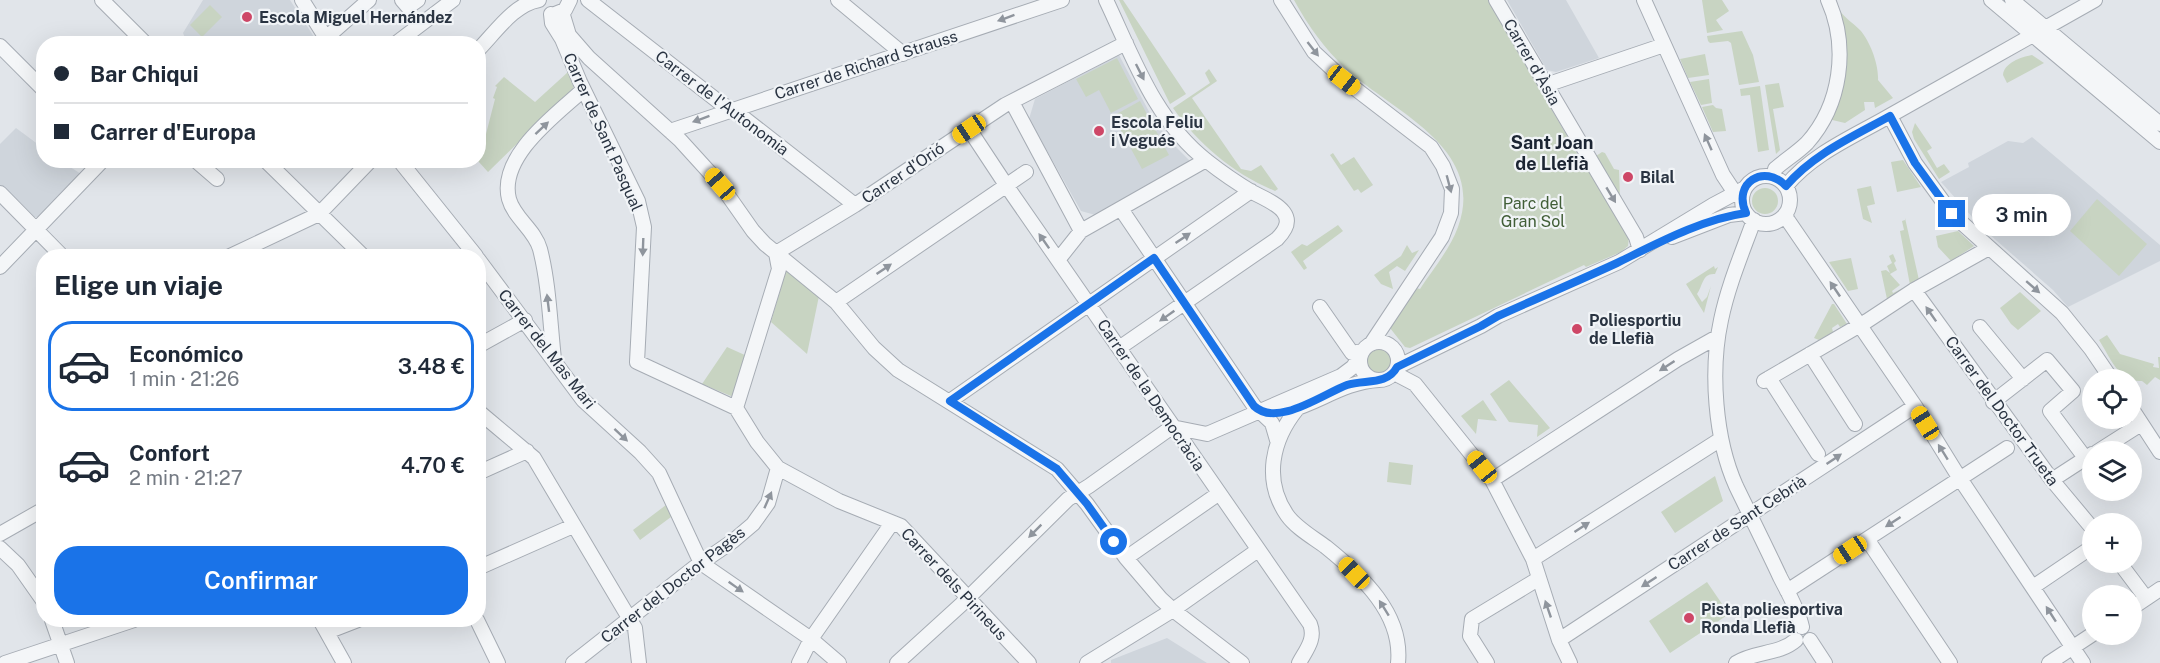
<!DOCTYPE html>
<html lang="es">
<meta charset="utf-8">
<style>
body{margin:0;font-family:"Public Sans",sans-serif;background:#f2f2f3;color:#1f2937;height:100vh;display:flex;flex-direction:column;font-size:22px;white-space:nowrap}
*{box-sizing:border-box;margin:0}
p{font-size:20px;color:#747a83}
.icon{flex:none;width:33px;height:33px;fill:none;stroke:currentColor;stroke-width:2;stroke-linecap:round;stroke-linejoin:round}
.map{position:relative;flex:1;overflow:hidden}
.panel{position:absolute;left:36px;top:249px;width:450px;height:378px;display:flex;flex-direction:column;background:#fff;border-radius:24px;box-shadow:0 6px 24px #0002}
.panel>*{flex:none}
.guide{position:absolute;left:36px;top:36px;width:450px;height:132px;border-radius:24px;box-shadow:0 6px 24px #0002;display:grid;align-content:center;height:132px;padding:0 18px;background:#fff}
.fabs{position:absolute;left:2082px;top:369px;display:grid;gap:12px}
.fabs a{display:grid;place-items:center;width:60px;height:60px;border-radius:50%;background:#fff;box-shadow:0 6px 24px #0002;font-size:30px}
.end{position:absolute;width:27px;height:27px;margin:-14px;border:8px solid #1a73e8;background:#fff;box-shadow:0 0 0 3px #fff}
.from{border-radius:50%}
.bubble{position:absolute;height:42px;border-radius:21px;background:#fff;box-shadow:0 6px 24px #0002;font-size:20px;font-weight:600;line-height:42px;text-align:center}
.car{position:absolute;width:18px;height:36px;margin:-18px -9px;border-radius:8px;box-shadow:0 0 4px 2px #0007;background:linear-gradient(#f5c518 24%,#345 0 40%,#f5c518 0 76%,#345 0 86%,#f5c518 0)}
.guide b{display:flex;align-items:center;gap:21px;height:57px;font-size:22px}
.guide b+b{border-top:2px solid #e0e1e3}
.guide i{width:15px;height:15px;background:#1f2937}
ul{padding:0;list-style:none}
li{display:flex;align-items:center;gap:18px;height:90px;margin:0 12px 9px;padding:0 6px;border:3px solid transparent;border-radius:24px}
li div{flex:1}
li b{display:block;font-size:22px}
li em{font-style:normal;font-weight:600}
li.on{border-color:#1a73e8}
li>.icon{width:54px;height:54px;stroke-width:1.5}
h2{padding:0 18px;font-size:27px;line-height:72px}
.button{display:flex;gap:12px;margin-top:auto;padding:12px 18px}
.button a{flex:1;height:69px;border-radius:24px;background:#1a73e8;color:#fff;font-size:24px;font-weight:600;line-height:69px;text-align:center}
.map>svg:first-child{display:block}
.built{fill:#cfd5dc}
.green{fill:#c8d4c2}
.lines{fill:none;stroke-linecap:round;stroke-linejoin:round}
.minor-casing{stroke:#a6acb4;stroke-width:16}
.minor{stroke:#f4f6f8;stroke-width:14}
.oneway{fill:#8f959d}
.route{stroke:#1a73e8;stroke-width:8}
.poi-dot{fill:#ce4767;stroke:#f1f4f7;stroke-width:2}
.labels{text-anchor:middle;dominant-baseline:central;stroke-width:4.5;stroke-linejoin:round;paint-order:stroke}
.poi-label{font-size:16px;font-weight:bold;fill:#2a3442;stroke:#f1f4f7;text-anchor:start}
.street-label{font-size:16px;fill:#2a3442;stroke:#f1f4f7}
.park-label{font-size:16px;fill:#415e37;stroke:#f1f4f7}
.neighbourhood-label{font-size:18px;font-weight:bold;fill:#1c2533;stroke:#f1f4f7}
</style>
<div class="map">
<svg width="2160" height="663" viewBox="0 0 2160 663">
<rect width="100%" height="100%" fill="#e1e5ea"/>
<path class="built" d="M203,0H290L318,43H187L183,33Z
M1507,0H1566L1599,58L1556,72L1547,70Z
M1119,55L1154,121L1170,141L1191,162L1099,216L1081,211L1029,119L1035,99Z
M16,128L43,148L44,160L61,161L81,174L39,217H32L0,185V144Z
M2032,137L2160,245V261L2068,307L2053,290L1981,227L1941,182L1969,167L1968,163L2008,141L2023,143Z
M1167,638L1207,663H1111V660Z"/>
<path class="green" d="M1119,0H1123L1186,94L1170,104Z
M1294,0H1488L1584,165L1587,164L1629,237L1628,246L1621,252L1586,267L1584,265L1410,348L1405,347L1390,328L1416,288L1420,289C1433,269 1450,249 1458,227C1487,148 1392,111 1346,69C1325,49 1308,26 1294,0Z
M1702,0H1722L1729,11L1716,20L1723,30L1707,33Z
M210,5L222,17L202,37L190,25Z
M1839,10C1845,18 1853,23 1860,30C1870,41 1879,65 1878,80L1893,98L1875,108L1874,102H1864L1865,110L1845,123L1828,119L1836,11Z
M1742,31L1753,55L1759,82L1739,85L1731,43L1728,41L1710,43L1708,41L1707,36Z
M1705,54L1709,75L1688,78L1680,59Z
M2032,55L2044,63L2007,83L2003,75C2004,63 2021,57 2032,55Z
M1117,58L1138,99L1111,113L1099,90L1086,97L1076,79Z
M1209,69L1217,81L1192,98L1241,169L1251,171L1261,165L1278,189L1275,191C1234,174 1198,144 1173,108L1210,83L1205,73Z
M568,72L574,88L488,172L478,161L482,130L486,134L495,99L493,98L497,87L495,86L504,77L535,102Z
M1709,79L1712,103L1701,105L1690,82Z
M1779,83L1784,107L1773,109L1780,150L1776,154L1765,85Z
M1760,86L1769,150L1758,152L1750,95L1741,96L1740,89Z
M1140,101L1169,155L1142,169L1113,116Z
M1713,105L1716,108L1722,109L1726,131L1713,132L1702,107Z
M1915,123L1932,148L1927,151L1937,168L1944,164L1950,172L1939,179L1914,139L1912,132Z
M1602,152L1605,153L1614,169L1619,170L1620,198L1596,156Z
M1333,153L1341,165L1354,157L1373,185L1361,193L1358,189L1354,191L1330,155Z
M1903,160L1921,187L1897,192L1891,162Z
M1871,186L1875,204L1867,206L1872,223L1863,219L1857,189Z
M1752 201a13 13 0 1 1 26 0a13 13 0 1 1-26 0Z
M2097,199L2147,244L2119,276L2070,231Z
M1905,218L1919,280L1910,285L1900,231L1904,230L1902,221L1905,220Z
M1338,225L1343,231L1303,261L1307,268L1304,270L1291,252L1302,244L1307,246Z
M1958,231L1974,246L1951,261L1938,247L1936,236Z
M1407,245L1412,253L1419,250L1405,271L1397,266L1389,272L1393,289L1381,284L1374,275L1401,256Z
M1893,254L1896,261L1894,263L1897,270L1890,274L1900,285L1892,291L1893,293L1903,288V289L1887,299L1881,271L1886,270L1890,273L1887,266L1892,263L1889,256Z
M1851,258L1858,289L1848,291L1829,262Z
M1714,266L1715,269L1718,267L1715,274C1702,273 1703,286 1697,294L1702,302L1707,297L1711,286L1704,313L1686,284Z
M786,270L819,296L807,354L771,322Z
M2020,292L2041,311L2018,330L2011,324L2000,308Z
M1832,304H1834L1847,324L1840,327L1838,324L1832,328L1833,332L1819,340L1814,338Z
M2107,335L2120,354L2154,364L2153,367L2159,368L2158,357H2160V380L2155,377L2147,385L2142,381C2119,383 2110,357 2099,340Z
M727,347L747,356L735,395L731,396L702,384Z
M1366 361a13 13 0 1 1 26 0a13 13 0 1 1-26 0Z
M1509,380L1550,428L1537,437L1538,425L1509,422L1490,394Z
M1483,400L1497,421L1478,419L1476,434L1461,416Z
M1389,462L1413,465L1411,485L1387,482Z
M1715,476L1723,501L1675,533L1661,512Z
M666,505L671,517L640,540L633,530Z
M1707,582L1729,614L1670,653L1649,621Z"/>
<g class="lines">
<g class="minor-casing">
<path id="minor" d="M102,0L146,44
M302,0L326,38L369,0
M402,0L408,7L418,0
M588,0L719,102L740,115L855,205
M838,0L903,54
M1106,0C1133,57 1155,121 1207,161C1221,172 1237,183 1252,192C1271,202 1303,213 1277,239L1119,348
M1281,0L1314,52L1344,80L1431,147L1443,166L1452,189L1451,213L1442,237L1371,344
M1496,0L1636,237L1640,250
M1644,0L1723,175L1735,193
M1991,0L2160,142
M2012,0L2160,124
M562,12L569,35L589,58L680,140L720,184L753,231L765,244L836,302L874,348L898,370L1057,469L1087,504L1126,558L1161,599L1173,610L1242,663
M551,14L552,23L562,39L580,82L638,201L644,227L637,362L736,408L757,442L778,468L839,501L901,526L1029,663
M555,14L565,10L570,0
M395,44L453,0
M0,46L44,90
M478,50C495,33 514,4 539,0
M1546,85L1664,45
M1012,102L1081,231
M1890,116L1915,163L1952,214L2062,313L2091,349L2112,380
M969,129L1006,185L1310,624C1316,639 1306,650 1299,663
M670,131L1062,0
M195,160L217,179
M265,160L363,256
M399,160L476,256
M1742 200a24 24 0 1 1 48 0a24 24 0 1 1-48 0Z
M1774,177L1775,169C1785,160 1797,153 1807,143C1841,105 1849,47 1828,0
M1786,186C1813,153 1855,136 1891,115C1959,76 2027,39 2095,0
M0,193L62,256
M1121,209L1254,406L1272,423L1277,440
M1786,214L1787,219L1915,406L1957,474L2083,663
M1754,220C1742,253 1728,286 1721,320C1710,371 1715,439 1736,486C1751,517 1766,547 1780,577C1788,593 1798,609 1802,627
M1672,237L1729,215L1746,213
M776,253L855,205L1005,105L1126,43
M230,256L319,214L371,160
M478,259L583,400L640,452L659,473L701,563L811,639L839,663
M1058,260L1081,231L1206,160
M0,267L103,160
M1914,290L2052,480L2092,528
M836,302L1026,172
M1320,307L1352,353L1363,351
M1980,327L2023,379
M1360 361a19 19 0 1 1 38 0a19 19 0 1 1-38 0Z
M478,346L525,320
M1810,354L1855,424
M554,359C550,323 549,284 540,249C535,230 514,218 509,199C498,156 557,114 583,90
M1397,367L1481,326L1498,316L1619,262L1713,205L1745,188
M1394,373L1415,384L1492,480L1533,559L1559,640L1570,663
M1769,378L1818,454
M1764,381L1867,321L1914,290L1989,248
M950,401L1251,191
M1993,402L2047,360L2073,391L2050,411L2086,459
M736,408L779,269L776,253
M1297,409C1272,440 1263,480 1287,515C1296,528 1314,538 1326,547C1362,576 1403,614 1398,663
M2132,409L2160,452
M478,411L534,458L635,628L639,663
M1288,411C1321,402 1343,382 1379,380
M2097,452L2141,424
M478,473L527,451
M1492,480L1678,359L1717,337
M2052,480L2092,454
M0,534L44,509
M1867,539L1950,663
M0,548L18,565L44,602
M1126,558L1218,494
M1533,559L1721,439
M2119,562L2146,598
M478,568L573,526
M2033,587L2092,547
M1787,591L2007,448
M2132,608L2160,589
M52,620L67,663
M320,620L344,663
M477,620L498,663
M327,632L358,620
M1559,640L1915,406
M1810,640L1825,663
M5,663L134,620
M573,663L695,567L733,541L753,524L768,503L778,468
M799,663L811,639L892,523
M897,663L964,602L1068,499L1089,486L1172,427L1207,434L1341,376L1353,367L1361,355
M1087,663L1173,610L1258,550
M1487,663L1470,636L1472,619L1538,579
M1736,663C1754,651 1779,655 1796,640
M2049,663L2093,634"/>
</g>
<use href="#minor" class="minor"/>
</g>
<defs><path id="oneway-solid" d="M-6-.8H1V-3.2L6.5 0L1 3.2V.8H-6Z" transform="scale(1.5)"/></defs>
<g class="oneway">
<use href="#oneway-solid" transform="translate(1006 18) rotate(160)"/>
<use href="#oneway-solid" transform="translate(1313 49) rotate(52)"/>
<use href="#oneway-solid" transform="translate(1140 72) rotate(63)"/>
<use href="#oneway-solid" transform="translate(701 119) rotate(160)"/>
<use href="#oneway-solid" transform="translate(542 128) rotate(-43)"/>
<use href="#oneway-solid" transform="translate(1708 142) rotate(-114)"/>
<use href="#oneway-solid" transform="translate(1449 184) rotate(75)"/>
<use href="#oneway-solid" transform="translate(1611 195) rotate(59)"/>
<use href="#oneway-solid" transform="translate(1183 238) rotate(-34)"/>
<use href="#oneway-solid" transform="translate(1044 241) rotate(-125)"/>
<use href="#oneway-solid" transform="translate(643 247) rotate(92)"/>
<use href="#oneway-solid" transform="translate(884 269) rotate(-34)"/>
<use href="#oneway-solid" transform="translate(2033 287) rotate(41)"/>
<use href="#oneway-solid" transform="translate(1835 289) rotate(-124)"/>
<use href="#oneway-solid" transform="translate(548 303) rotate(-97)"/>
<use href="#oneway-solid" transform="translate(1931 314) rotate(-125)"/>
<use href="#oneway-solid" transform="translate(1167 316) rotate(145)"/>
<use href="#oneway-solid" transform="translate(1667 366) rotate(147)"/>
<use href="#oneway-solid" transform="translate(621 435) rotate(43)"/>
<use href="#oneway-solid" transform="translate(1943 452) rotate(-122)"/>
<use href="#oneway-solid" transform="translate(1834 459) rotate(-34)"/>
<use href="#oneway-solid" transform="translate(768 500) rotate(-66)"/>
<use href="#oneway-solid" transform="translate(1893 522) rotate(147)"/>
<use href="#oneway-solid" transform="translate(1582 527) rotate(-33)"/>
<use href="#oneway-solid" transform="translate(1035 531) rotate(135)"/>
<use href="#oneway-solid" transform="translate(1649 582) rotate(147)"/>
<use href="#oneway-solid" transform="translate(736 587) rotate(35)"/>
<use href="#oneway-solid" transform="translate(1384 608) rotate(-122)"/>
<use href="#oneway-solid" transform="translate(1548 609) rotate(-109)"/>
<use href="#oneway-solid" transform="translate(2051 614) rotate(-123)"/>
</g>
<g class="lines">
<path class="route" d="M1114,542L1087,504L1057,469L950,401L1154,258L1254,406C1277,428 1323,394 1347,385C1364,379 1387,386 1397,367L1481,326L1498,316C1538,298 1578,281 1617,263C1656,244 1702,219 1746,213C1732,183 1764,163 1786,186C1813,154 1854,136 1890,116L1915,163L1952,214"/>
</g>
<g class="poi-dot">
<circle cx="247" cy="17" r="6"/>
<circle cx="1099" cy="131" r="6"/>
<circle cx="1628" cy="177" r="6"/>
<circle cx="1577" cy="329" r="6"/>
<circle cx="1689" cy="618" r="6"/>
</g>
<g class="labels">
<g class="poi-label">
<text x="259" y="17">Escola Miguel Hernández</text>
<text x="1111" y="122">Escola Feliu<tspan x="1111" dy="18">i Vegués</tspan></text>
<text x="1640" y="177">Bilal</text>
<text x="1589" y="320">Poliesportiu<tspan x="1589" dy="18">de Llefià</tspan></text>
<text x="1701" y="609">Pista poliesportiva<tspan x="1701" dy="18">Ronda Llefià</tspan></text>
</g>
<g class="street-label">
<text transform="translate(1532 62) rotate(60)">Carrer d'Àsia</text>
<text transform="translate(866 65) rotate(-18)">Carrer de Richard Strauss</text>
<text transform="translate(722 103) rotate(37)">Carrer de l'Autonomia</text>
<text transform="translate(603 132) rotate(66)">Carrer de Sant Pasqual</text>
<text transform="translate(903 173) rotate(-34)">Carrer d'Orió</text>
<text transform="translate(547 349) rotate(52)">Carrer del Mas Mari</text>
<text transform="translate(1151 395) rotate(56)">Carrer de la Democràcia</text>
<text transform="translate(2002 411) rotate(54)">Carrer del Doctor Trueta</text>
<text transform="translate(1737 523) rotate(-33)">Carrer de Sant Cebrià</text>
<text transform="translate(954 584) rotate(47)">Carrer dels Pirineus</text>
<text transform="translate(673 585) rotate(-38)">Carrer del Doctor Pagès</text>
</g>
<g class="park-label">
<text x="1533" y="203">Parc del<tspan x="1533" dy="18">Gran Sol</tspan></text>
</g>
<g class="neighbourhood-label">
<text x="1552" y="142">Sant Joan<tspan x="1552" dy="21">de Llefià</tspan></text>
</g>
</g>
</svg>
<div class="fabs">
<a><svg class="icon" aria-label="locate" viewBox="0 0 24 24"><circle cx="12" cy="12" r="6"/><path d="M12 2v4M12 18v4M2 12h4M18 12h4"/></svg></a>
<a><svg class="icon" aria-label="layers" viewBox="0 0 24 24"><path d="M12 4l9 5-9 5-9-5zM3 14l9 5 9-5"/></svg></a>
<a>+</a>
<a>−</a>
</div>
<i class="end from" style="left:1114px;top:542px"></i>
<i class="end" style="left:1952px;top:214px"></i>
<div class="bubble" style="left:1972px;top:194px;width:99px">3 min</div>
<i class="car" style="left:1344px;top:80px;rotate:128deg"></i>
<i class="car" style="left:969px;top:129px;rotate:236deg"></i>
<i class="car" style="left:720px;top:184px;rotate:319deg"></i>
<i class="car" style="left:1925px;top:423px;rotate:328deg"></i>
<i class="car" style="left:1482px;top:467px;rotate:321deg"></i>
<i class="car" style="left:1850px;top:550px;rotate:237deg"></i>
<i class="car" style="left:1354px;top:573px;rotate:316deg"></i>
<div class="guide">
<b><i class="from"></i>Bar Chiqui</b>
<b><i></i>Carrer d'Europa</b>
</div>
<section class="panel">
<h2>Elige un viaje</h2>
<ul>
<li class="on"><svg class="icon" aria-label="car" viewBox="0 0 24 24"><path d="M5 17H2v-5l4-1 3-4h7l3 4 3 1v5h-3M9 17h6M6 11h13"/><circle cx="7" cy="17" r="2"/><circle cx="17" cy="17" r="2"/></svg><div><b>Económico</b><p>1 min · 21:26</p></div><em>3.48 €</em></li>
<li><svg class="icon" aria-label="car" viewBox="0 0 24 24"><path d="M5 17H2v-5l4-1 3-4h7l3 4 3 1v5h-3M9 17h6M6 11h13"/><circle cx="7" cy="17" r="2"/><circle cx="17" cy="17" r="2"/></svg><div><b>Confort</b><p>2 min · 21:27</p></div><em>4.70 €</em></li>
</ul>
<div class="button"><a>Confirmar</a></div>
</section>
</div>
